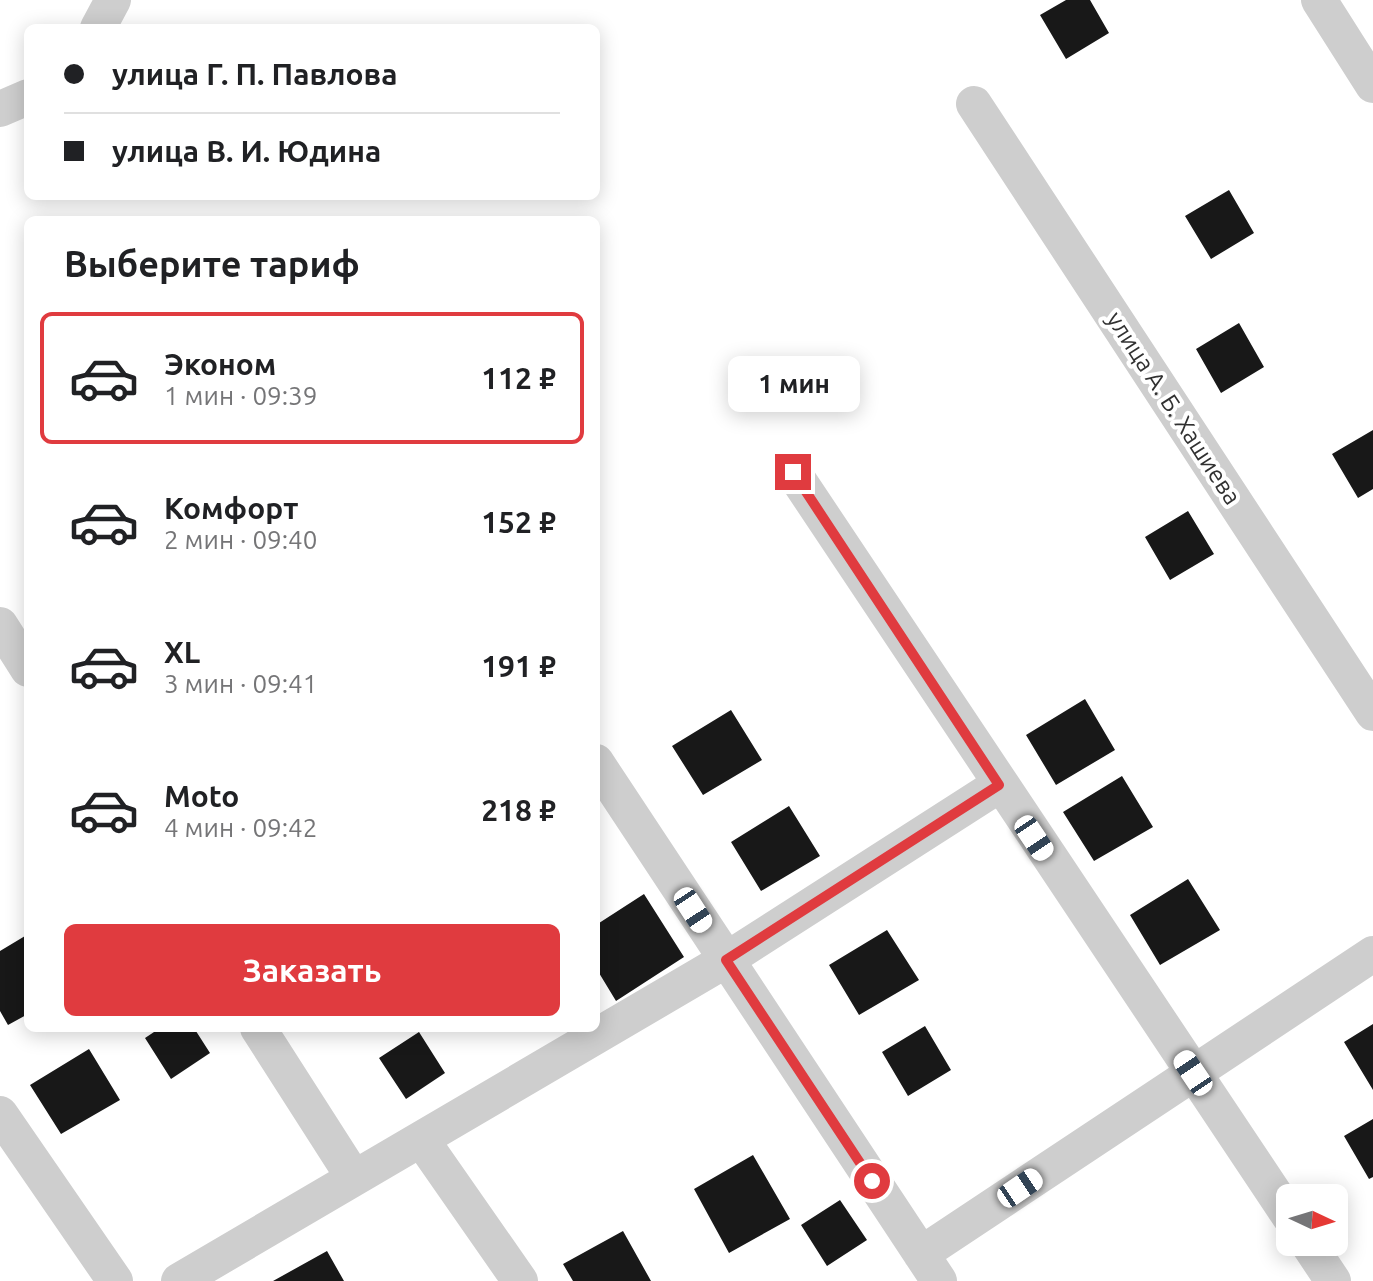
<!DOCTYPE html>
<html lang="ru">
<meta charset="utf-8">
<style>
body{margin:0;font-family:Ubuntu,sans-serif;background:#f2f2f2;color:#202124;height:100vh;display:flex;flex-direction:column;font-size:30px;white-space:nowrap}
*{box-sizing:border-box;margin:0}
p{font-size:26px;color:#757577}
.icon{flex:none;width:44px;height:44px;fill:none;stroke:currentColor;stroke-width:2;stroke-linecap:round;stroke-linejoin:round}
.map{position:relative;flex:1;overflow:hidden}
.side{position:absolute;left:24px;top:216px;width:576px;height:816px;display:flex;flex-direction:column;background:#fff;border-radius:12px;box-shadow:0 4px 20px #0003}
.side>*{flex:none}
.top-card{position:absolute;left:24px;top:24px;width:576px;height:176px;border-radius:12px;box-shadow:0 4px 20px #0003;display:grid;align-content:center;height:176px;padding:0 40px;background:#fff}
.needle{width:52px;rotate:94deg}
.controls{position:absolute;left:1276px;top:1184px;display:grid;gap:16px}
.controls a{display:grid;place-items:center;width:72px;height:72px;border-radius:12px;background:#fff;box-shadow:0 4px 20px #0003;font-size:40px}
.end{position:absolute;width:36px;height:36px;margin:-18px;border:10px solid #e03b3f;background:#fff;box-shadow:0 0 0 4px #fff}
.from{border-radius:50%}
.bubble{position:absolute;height:56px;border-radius:12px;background:#fff;box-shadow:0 4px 20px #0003;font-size:26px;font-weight:700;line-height:56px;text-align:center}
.car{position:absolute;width:24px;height:48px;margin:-24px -12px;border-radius:10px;box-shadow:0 0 6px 2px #0007;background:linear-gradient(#fff 24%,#345 0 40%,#fff 0 76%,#345 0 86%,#fff 0)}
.top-card b{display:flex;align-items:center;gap:28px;height:76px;font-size:30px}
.top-card b+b{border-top:2px solid #e0e0e0}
.top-card i{width:20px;height:20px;background:#202124}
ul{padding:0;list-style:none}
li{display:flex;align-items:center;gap:24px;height:132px;margin:0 16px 12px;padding:0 24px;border:4px solid transparent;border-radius:12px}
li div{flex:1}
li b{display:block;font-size:30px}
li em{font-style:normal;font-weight:700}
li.on{border-color:#e03b3f}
li>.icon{width:72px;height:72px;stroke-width:1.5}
h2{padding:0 40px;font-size:36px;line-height:96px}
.primary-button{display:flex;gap:16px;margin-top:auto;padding:16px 40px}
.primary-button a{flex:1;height:92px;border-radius:12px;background:#e03b3f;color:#fff;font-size:32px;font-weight:700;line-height:92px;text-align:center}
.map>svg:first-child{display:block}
.building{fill:#181818}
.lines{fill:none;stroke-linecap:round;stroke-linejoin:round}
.minor{stroke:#cecece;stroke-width:36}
.route{stroke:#e03b3f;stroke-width:10}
.labels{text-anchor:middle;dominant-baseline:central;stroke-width:8;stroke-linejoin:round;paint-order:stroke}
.street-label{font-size:24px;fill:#313131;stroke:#fff}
</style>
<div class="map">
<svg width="1373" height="1281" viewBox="0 0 1373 1281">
<rect width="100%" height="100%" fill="#fff"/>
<path class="building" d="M1066,0H1090L1109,33L1066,59L1040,15Z
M1229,190L1254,233L1211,259L1185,216Z
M1239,323L1264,367L1221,393L1196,349Z
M1373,430V489L1358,498L1332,454Z
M1188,511L1214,554L1170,580L1145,537Z
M1085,699L1115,750L1056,785L1026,735Z
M731,710L762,760L703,795L672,746Z
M1122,776L1153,827L1094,861L1063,812Z
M789,806L820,856L761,891L731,842Z
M1188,879L1220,930L1160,965L1130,915Z
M644,894L684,957L616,1001L596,968V925Z
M887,930L919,980L859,1015L829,965Z
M25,936L28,941V1014L8,1025L0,1011V951Z
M1373,1024V1090L1344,1042Z
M925,1026L951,1070L908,1096L882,1052Z
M160,1028H194L210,1053L171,1079L145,1038Z
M419,1032L445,1073L406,1099L379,1058Z
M89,1049L120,1100L61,1134L30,1085Z
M1373,1119V1177L1369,1179L1344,1136Z
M753,1155L790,1219L729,1253L694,1189Z
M840,1200L867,1240L827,1266L801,1225Z
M623,1231L651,1281H573L563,1264Z
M327,1251L344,1281H273Z"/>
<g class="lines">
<path class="minor" d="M1319,0L1373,85
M98,28L113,0
M974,104L1373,713
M0,109L28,97
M793,472L1290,1217
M0,625L28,669
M596,762L939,1281
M258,1028L354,1178
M0,1114L115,1281
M421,1139L520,1281
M1307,1242L1333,1281
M921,1254L1373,954
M179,1281L726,960L999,785"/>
</g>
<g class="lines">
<path class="route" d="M793,472L999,785L726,960L872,1181"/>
</g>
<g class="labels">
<g class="street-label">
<text transform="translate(1174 408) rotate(57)">улица А. Б. Хашиева</text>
</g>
</g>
</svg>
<div class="controls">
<a><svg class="needle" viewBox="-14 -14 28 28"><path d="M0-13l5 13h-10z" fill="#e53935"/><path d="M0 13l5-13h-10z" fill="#757577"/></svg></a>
</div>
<i class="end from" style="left:872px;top:1181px"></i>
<i class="end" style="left:793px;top:472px"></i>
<div class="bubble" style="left:728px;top:356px;width:132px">1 мин</div>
<i class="car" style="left:1034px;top:838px;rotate:146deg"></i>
<i class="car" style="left:693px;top:910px;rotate:147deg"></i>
<i class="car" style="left:1193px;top:1073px;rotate:326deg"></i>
<i class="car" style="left:1020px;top:1188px;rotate:56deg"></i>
<div class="top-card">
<b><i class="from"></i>улица Г. П. Павлова</b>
<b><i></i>улица В. И. Юдина</b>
</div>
<section class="side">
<h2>Выберите тариф</h2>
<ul>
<li class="on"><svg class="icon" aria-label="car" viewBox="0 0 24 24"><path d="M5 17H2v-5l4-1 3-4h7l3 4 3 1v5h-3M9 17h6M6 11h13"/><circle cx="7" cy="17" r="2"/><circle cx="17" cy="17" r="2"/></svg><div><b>Эконом</b><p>1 мин · 09:39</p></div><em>112 ₽</em></li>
<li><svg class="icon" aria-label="car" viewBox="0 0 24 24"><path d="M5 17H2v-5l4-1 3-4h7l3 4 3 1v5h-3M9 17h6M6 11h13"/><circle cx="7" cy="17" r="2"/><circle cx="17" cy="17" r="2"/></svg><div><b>Комфорт</b><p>2 мин · 09:40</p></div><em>152 ₽</em></li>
<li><svg class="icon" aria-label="car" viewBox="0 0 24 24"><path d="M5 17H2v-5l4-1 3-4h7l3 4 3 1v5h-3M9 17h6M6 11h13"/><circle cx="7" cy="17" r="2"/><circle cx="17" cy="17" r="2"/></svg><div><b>XL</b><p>3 мин · 09:41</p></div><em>191 ₽</em></li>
<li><svg class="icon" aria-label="car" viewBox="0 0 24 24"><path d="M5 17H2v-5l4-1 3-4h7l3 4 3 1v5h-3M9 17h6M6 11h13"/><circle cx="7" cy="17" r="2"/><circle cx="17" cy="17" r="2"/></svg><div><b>Moto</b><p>4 мин · 09:42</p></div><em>218 ₽</em></li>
</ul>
<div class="primary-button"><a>Заказать</a></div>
</section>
</div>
